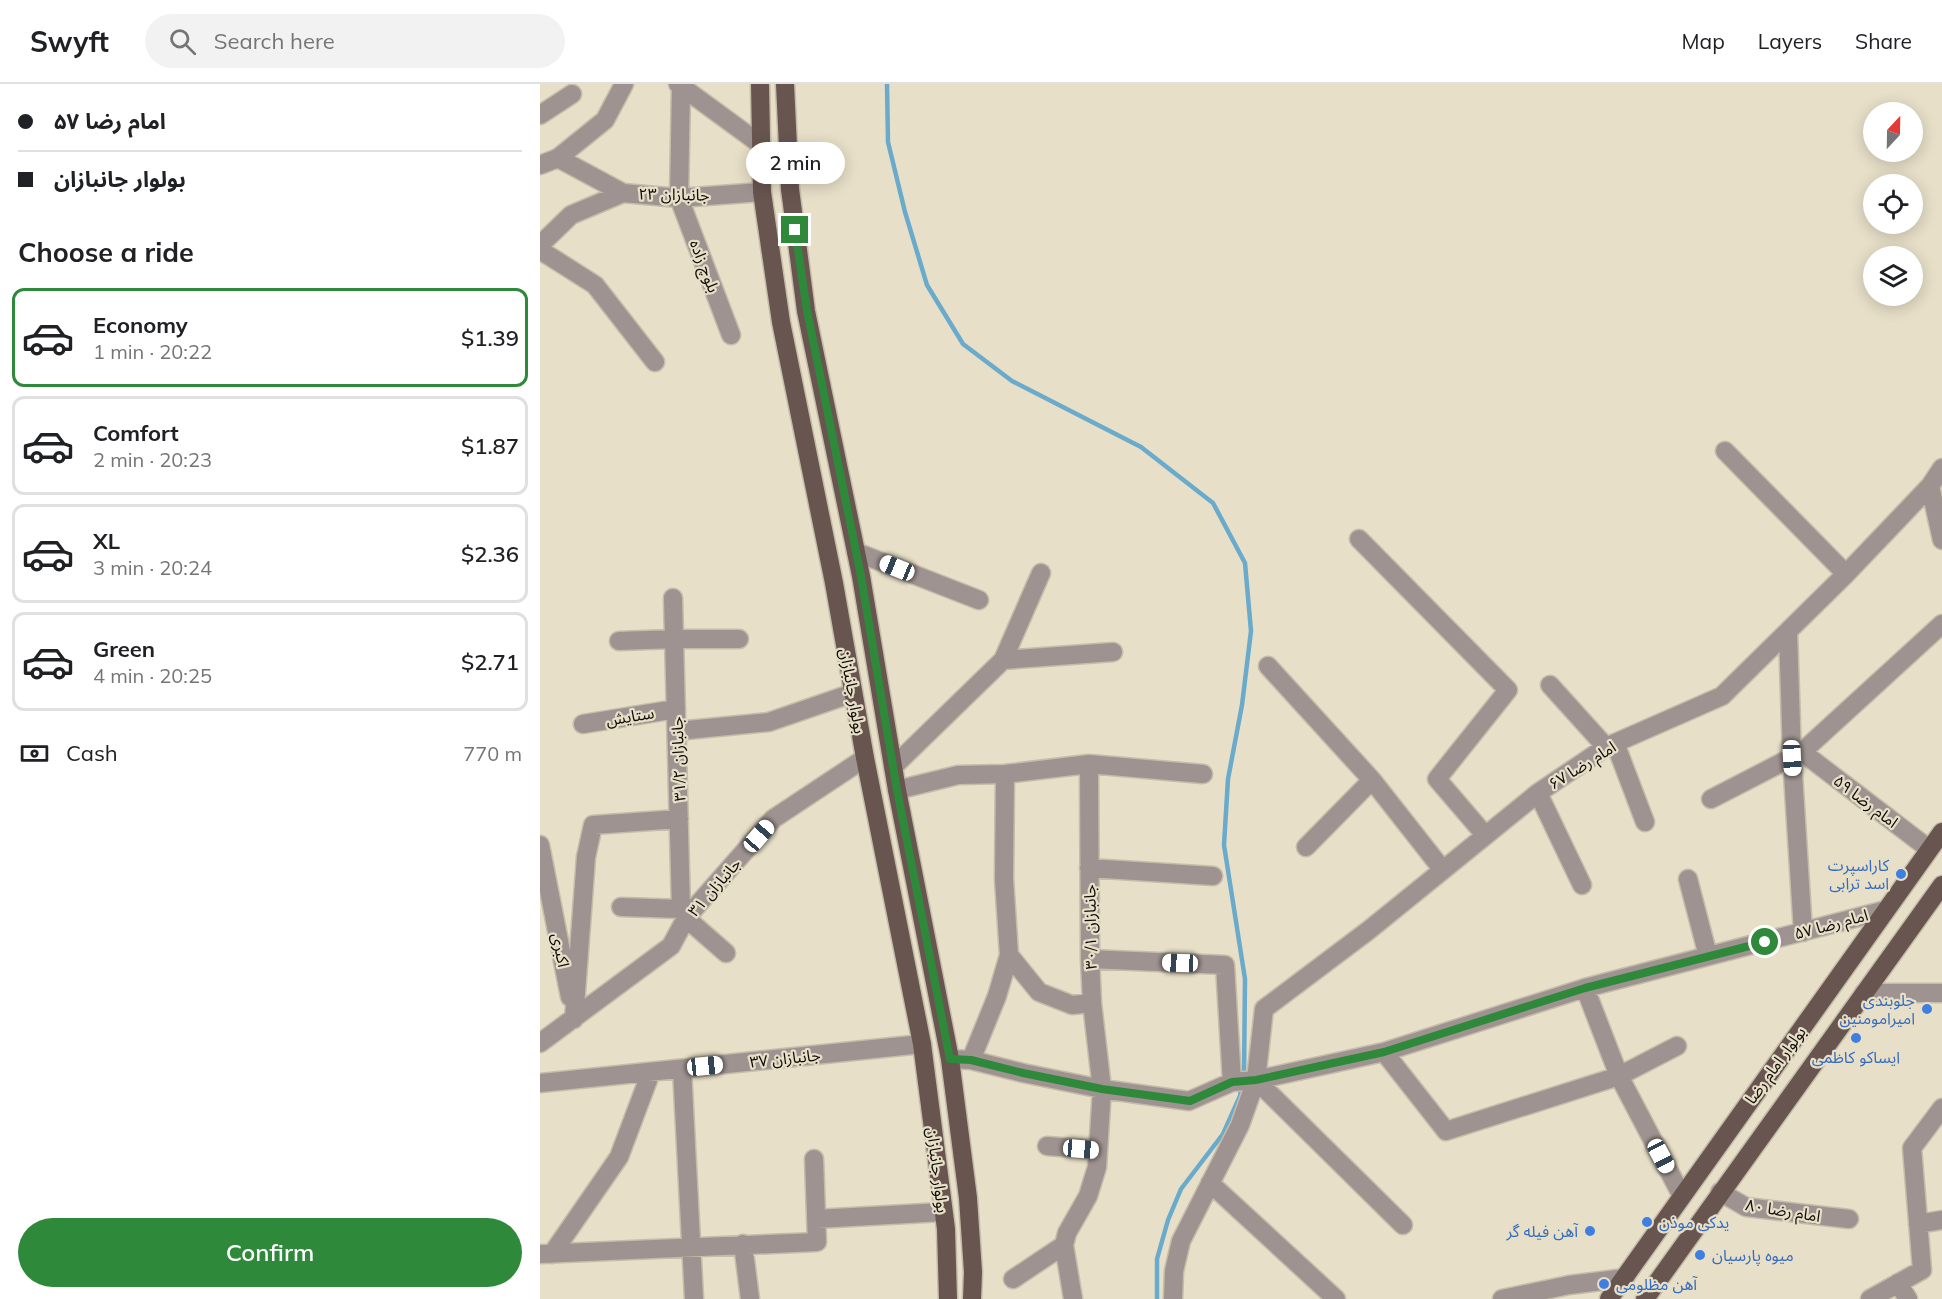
<!DOCTYPE html>
<meta charset="utf-8">
<style>
body{margin:0;font-family:Mulish,"Noto Sans Arabic",sans-serif;background:#f2f2f2;color:#202124;height:100vh;display:flex;flex-direction:column;font-size:22px;white-space:nowrap}
*{box-sizing:border-box;margin:0}
p{font-size:20px;color:#757577}
.icon{flex:none;width:33px;height:33px;fill:none;stroke:currentColor;stroke-width:2;stroke-linecap:round;stroke-linejoin:round}
.map{position:relative;flex:1;overflow:hidden}
.details{display:flex;flex-direction:column;background:#fff;width:540px}
.details>*{flex:none}
.banner{display:grid;align-content:center;height:132px;padding:0 18px;background:#fff}
.needle{width:39px;rotate:22deg}
.controls{position:absolute;left:1323px;top:18px;display:grid;gap:12px}
.controls a{display:grid;place-items:center;width:60px;height:60px;border-radius:50%;background:#fff;box-shadow:0 3px 15px #0003;font-size:30px}
.end{position:absolute;width:27px;height:27px;margin:-14px;border:8px solid #2f893a;background:#fff;box-shadow:0 0 0 3px #fff}
.from{border-radius:50%}
.bubble{position:absolute;height:42px;border-radius:21px;background:#fff;box-shadow:0 3px 15px #0003;font-size:20px;font-weight:600;line-height:42px;text-align:center}
.car{position:absolute;width:18px;height:36px;margin:-18px -9px;border-radius:8px;box-shadow:0 0 4px 2px #0007;background:linear-gradient(#fff 24%,#345 0 40%,#fff 0 76%,#345 0 86%,#fff 0)}
.banner b{display:flex;align-items:center;gap:21px;height:57px;font-size:22px}
.banner b+b{border-top:2px solid #e0e0e0}
.banner i{width:15px;height:15px;background:#202124}
ul{padding:0;list-style:none}
li{display:flex;align-items:center;gap:18px;height:99px;margin:0 12px 9px;padding:0 6px;border:3px solid #e0e0e0;border-radius:12px}
li div{flex:1}
li b{display:block;font-size:22px}
li em{font-style:normal;font-weight:600}
li.current{border-color:#2f893a}
li>.icon{width:54px;height:54px;stroke-width:1.5}
h2{padding:0 18px;font-size:27px;line-height:72px}
.pay{display:flex;align-items:center;gap:15px;height:66px;padding:0 18px;font-size:22px}
.pay p{margin-inline-start:auto}
.button{display:flex;gap:12px;margin-top:auto;padding:12px 18px}
.button a{flex:1;height:69px;border-radius:36px;background:#2f893a;color:#fff;font-size:24px;font-weight:600;line-height:69px;text-align:center}
header{display:flex;align-items:center;gap:36px;box-sizing:border-box;height:84px;padding:0 30px;background:#fff;border-bottom:2px solid #e0e0e0}
header strong{font-size:28px}
nav{display:flex;gap:33px;margin-inline-start:auto;font-size:21px}
.search{width:420px;height:54px;background:#f2f2f2;display:flex;align-items:center;gap:15px;box-sizing:border-box;padding:0 21px;border-radius:33px;color:#757577;font-size:22px}
main{display:flex;flex:1;min-height:0}
.map>svg:first-child{display:block}
.lines{fill:none;stroke-linecap:round;stroke-linejoin:round}
.stream{stroke:#6aabcb;stroke-width:4.5}
.minor-casing{stroke:#c5bda9;stroke-width:21}
.major-casing{stroke:#c5bda9;stroke-width:21}
.minor{stroke:#9e9390;stroke-width:18}
.major{stroke:#685550;stroke-width:18}
.route{stroke:#2f893a;stroke-width:8}
.shop-dot{fill:#3f7fe0;stroke:#e7dfc8;stroke-width:2}
.labels{text-anchor:middle;dominant-baseline:central;stroke-width:4.5;stroke-linejoin:round;paint-order:stroke}
.street-label{font-size:16px;fill:#100d06;stroke:#e7dfc8}
.shop-label{font-size:16px;fill:#366cbe;stroke:#e7dfc8;text-anchor:end}
</style>
<header>
<strong>Swyft</strong>
<div class="search"><svg class="icon" aria-label="search" viewBox="0 0 24 24"><circle cx="10" cy="10" r="6"/><path d="M15 15l6 6"/></svg>Search here</div>
<nav><a>Map</a><a>Layers</a><a>Share</a></nav>
</header>
<main>
<section class="details">
<div class="banner">
<b><i class="from"></i>امام رضا ۵۷</b>
<b><i></i>بولوار جانبازان</b>
</div>
<h2>Choose a ride</h2>
<ul>
<li class="current"><svg class="icon" aria-label="car" viewBox="0 0 24 24"><path d="M5 17H2v-5l4-1 3-4h7l3 4 3 1v5h-3M9 17h6M6 11h13"/><circle cx="7" cy="17" r="2"/><circle cx="17" cy="17" r="2"/></svg><div><b>Economy</b><p>1 min · 20:22</p></div><em>$1.39</em></li>
<li><svg class="icon" aria-label="car" viewBox="0 0 24 24"><path d="M5 17H2v-5l4-1 3-4h7l3 4 3 1v5h-3M9 17h6M6 11h13"/><circle cx="7" cy="17" r="2"/><circle cx="17" cy="17" r="2"/></svg><div><b>Comfort</b><p>2 min · 20:23</p></div><em>$1.87</em></li>
<li><svg class="icon" aria-label="car" viewBox="0 0 24 24"><path d="M5 17H2v-5l4-1 3-4h7l3 4 3 1v5h-3M9 17h6M6 11h13"/><circle cx="7" cy="17" r="2"/><circle cx="17" cy="17" r="2"/></svg><div><b>XL</b><p>3 min · 20:24</p></div><em>$2.36</em></li>
<li><svg class="icon" aria-label="car" viewBox="0 0 24 24"><path d="M5 17H2v-5l4-1 3-4h7l3 4 3 1v5h-3M9 17h6M6 11h13"/><circle cx="7" cy="17" r="2"/><circle cx="17" cy="17" r="2"/></svg><div><b>Green</b><p>4 min · 20:25</p></div><em>$2.71</em></li>
</ul>
<div class="pay"><svg class="icon" aria-label="cash" viewBox="0 0 24 24"><path d="M3 7h18v10H3z"/><circle cx="12" cy="12" r="2"/></svg>Cash<p>770 m</p></div>
<div class="button"><a>Confirm</a></div>
</section>
<div class="map">
<svg width="1402" height="1215" viewBox="0 0 1402 1215">
<rect width="100%" height="100%" fill="#e7dfc8"/>
<g class="lines">
<path class="stream" d="M347,0L348,58L365,128L387,201L423,260L472,297L601,363L673,419L705,479L711,547L702,621L688,695L684,761L705,895L704,992
M617,1215V1175L628,1136L641,1105L683,1050L700,1012L702,1000"/>
<g class="minor-casing">
<path id="minor" d="M138,0L220,60
M141,3L139,114L191,251
M0,31L32,10
M18,74L83,109L139,114L222,108
M0,81L18,74L65,36L84,0
M0,161L31,131L83,109
M0,166L55,201L115,278
M1185,367L1306,490
M1390,402L1402,456
M819,455L968,606L897,695L945,751
M316,468L439,516
M133,514L141,825L146,834L186,869
M1248,547L1252,674L1263,848
M79,557L134,555H199
M463,576L573,568
M728,582L832,696L902,785
M1010,601L1066,663
M43,640L136,625
M137,647L229,638L313,609
M1075,659L1105,738
M1262,668L1389,765
M353,683L463,576L501,489
M357,706L418,691L465,690L549,680L663,690
M998,709L1042,801
M1171,715L1262,668L1402,540
M0,761L30,913
M766,763L832,696
M549,784L673,792
M1148,795L1168,872
M81,823L141,825
M469,871L499,908L532,921L552,919
M550,875L685,881L692,998
M1045,904L1079,992L1142,1112
M1324,909H1402
M34,935L46,773L53,741L139,735
M0,959L131,862L146,834L233,735L325,674
M844,968L906,1047L1079,992L1137,962
M410,975L431,976L483,989L562,1005L649,1017L692,998L716,996L844,968L1045,904L1346,826
M431,976L457,912L469,871L464,795L465,690
M142,985L154,1215
M716,996L863,1141
M0,999L382,960
M507,1062L558,1066
M670,1099L796,1215
M1180,1108L1206,1123L1309,1135
M276,1135L403,1128
M1378,1140L1402,1136
M203,1160L210,1215
M0,1170L277,1158L274,1075
M12,1170L79,1073L111,988
M473,1195L524,1161
M1358,1199L1368,1215
M533,1215L524,1161L527,1149L548,1112L557,1083L562,1005L552,919L550,875L549,680
M633,1215L634,1187L641,1157L700,1041L716,996L724,925L829,846L998,709L1066,663L1182,612L1306,490L1390,402L1402,384
M962,1215L1029,1201L1085,1194
M1330,1215L1382,1186L1372,1064L1402,1024"/>
</g>
<g class="major-casing">
<path id="major" d="M220,0L222,108L241,238L294,499L325,674L382,960L406,1145L408,1215
M245,0L250,105L266,227L321,492L357,706L410,975L428,1114L433,1188L432,1215
M1069,1215L1402,748
M1105,1215L1402,801"/>
</g>
<use href="#minor" class="minor"/>
<use href="#major" class="major"/>
</g>
<g class="lines">
<path class="route" d="M255,146L267,227L321,492L357,706L410,975L431,976L483,989L562,1005L650,1017L692,998L716,996L844,968L1045,904L1225,858"/>
</g>
<g class="shop-dot">
<circle cx="1361" cy="790" r="6"/>
<circle cx="1387" cy="925" r="6"/>
<circle cx="1316" cy="954" r="6"/>
<circle cx="1107" cy="1138" r="6"/>
<circle cx="1050" cy="1147" r="6"/>
<circle cx="1160" cy="1171" r="6"/>
<circle cx="1064" cy="1200" r="6"/>
</g>
<g class="labels">
<g class="street-label">
<text transform="translate(134 110) rotate(1)">جانبازان ۲۳</text>
<text transform="translate(165 182) rotate(69)">بلوچ زاده</text>
<text transform="translate(313 607) rotate(80)">بولوار جانبازان</text>
<text transform="translate(90 632) rotate(-9)">ستایش</text>
<text transform="translate(138 675) rotate(-92)">جانبازان ۳۱/۲</text>
<text transform="translate(1042 681) rotate(-32)">امام رضا ۶۷</text>
<text transform="translate(1326 717) rotate(37)">امام رضا ۵۹</text>
<text transform="translate(174 803) rotate(-49)">جانبازان ۳۱</text>
<text transform="translate(1291 840) rotate(-15)">امام رضا ۵۷</text>
<text transform="translate(550 843) rotate(-91)">جانبازان ۳۰/۱</text>
<text transform="translate(21 866) rotate(79)">اکبری</text>
<text transform="translate(245 974) rotate(-6)">جانبازان ۳۷</text>
<text transform="translate(1235 981) rotate(-54)">بولوار امام رضا</text>
<text transform="translate(398 1086) rotate(83)">بولوار جانبازان</text>
<text transform="translate(1243 1126) rotate(9)">امام رضا ۸۰</text>
</g>
<g class="shop-label">
<text x="1349" y="781">کاراسپرت<tspan x="1349" dy="18">اسد ترابی</tspan></text>
<text x="1375" y="916">جلوبندی<tspan x="1375" dy="18">امیرامومنین</tspan></text>
<text x="1316" y="973" text-anchor="middle">ایساکو کاظمی</text>
<text x="1119" y="1138" text-anchor="start">یدکی موذن</text>
<text x="1038" y="1147">آهن فیله گر</text>
<text x="1172" y="1171" text-anchor="start">میوه پارسیان</text>
<text x="1076" y="1200" text-anchor="start">آهن مظلومی</text>
</g>
</g>
</svg>
<div class="controls">
<a><svg class="needle" viewBox="-14 -14 28 28"><path d="M0-13l5 13h-10z" fill="#e53935"/><path d="M0 13l5-13h-10z" fill="#757577"/></svg></a>
<a><svg class="icon" aria-label="locate" viewBox="0 0 24 24"><circle cx="12" cy="12" r="6"/><path d="M12 2v4M12 18v4M2 12h4M18 12h4"/></svg></a>
<a><svg class="icon" aria-label="layers" viewBox="0 0 24 24"><path d="M12 4l9 5-9 5-9-5zM3 14l9 5 9-5"/></svg></a>
</div>
<i class="end from" style="left:1225px;top:858px"></i>
<i class="end" style="left:255px;top:146px"></i>
<div class="bubble" style="left:206px;top:58px;width:99px">2 min</div>
<i class="car" style="left:357px;top:484px;rotate:292deg"></i>
<i class="car" style="left:1252px;top:674px;rotate:177deg"></i>
<i class="car" style="left:219px;top:752px;rotate:41deg"></i>
<i class="car" style="left:640px;top:879px;rotate:272deg"></i>
<i class="car" style="left:165px;top:982px;rotate:84deg"></i>
<i class="car" style="left:541px;top:1065px;rotate:95deg"></i>
<i class="car" style="left:1121px;top:1072px;rotate:152deg"></i>
</div>
</main>
